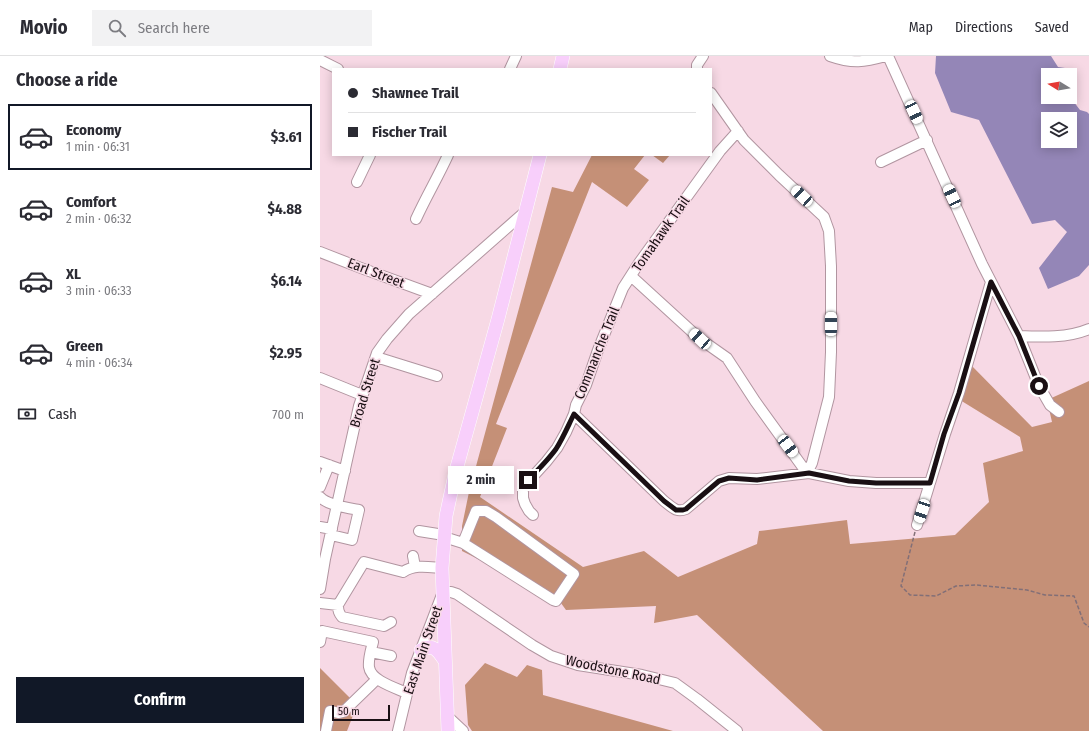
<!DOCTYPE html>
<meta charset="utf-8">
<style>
body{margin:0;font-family:"Fira Sans Condensed",sans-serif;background:#f2f2f3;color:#2b2b33;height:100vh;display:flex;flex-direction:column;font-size:15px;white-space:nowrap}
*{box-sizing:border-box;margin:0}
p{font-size:13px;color:#7c7c81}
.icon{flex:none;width:22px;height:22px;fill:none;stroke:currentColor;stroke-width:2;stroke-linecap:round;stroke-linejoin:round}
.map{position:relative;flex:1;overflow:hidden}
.sheet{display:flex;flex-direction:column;background:#fff;width:320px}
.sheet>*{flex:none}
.top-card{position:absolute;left:12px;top:12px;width:380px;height:88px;border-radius:0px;box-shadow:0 2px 10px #0003;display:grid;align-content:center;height:88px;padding:0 16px;background:#fff}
.needle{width:26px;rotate:281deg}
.controls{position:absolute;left:721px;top:12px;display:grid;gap:8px}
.controls a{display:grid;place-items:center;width:36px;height:36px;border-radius:0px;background:#fff;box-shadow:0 2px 10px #0003;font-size:20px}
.scale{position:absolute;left:12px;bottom:10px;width:58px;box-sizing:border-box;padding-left:4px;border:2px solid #1a1014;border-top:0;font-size:11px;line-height:14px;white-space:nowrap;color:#1a1014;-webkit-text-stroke:3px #f7d9e5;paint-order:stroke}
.end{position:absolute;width:18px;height:18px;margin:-9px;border:5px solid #1a1014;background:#fff;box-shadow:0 0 0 2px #fff}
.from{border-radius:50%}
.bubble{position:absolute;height:28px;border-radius:0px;background:#fff;box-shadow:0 2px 10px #0003;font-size:13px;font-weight:700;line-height:28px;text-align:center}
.car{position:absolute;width:12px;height:24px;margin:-12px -6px;border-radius:5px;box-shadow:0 0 3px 1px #0007;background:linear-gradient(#fff 24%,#345 0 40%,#fff 0 76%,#345 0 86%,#fff 0)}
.top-card b{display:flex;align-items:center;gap:14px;height:38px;font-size:15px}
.top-card b+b{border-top:1px solid #e1e1e2}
.top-card i{width:10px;height:10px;background:#2b2b33}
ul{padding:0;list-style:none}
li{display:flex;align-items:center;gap:12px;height:66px;margin:0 8px 6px;padding:0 8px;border:2px solid transparent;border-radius:0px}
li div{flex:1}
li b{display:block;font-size:15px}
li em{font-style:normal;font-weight:700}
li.active{border-color:#111827}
li>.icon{width:36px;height:36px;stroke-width:1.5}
h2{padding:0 16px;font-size:18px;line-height:48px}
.pay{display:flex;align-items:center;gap:10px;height:44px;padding:0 16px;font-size:15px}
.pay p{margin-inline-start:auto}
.cta{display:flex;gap:8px;margin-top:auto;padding:8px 16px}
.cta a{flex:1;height:46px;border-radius:0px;background:#111827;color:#fff;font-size:16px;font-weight:700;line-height:46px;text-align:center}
header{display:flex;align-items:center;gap:24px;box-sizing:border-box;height:56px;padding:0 20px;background:#fff;border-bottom:1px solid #e1e1e2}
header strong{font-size:19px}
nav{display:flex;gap:22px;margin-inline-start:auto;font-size:14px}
.search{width:280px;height:36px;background:#f2f2f3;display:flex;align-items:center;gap:10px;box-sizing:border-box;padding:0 14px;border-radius:0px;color:#7c7c81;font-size:15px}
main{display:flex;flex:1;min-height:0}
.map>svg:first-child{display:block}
.forest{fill:#c59077}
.water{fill:#9486b7;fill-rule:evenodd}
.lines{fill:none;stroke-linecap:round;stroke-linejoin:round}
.minor-casing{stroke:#b195a0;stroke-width:12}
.major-casing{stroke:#fff;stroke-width:14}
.path{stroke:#826f77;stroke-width:1.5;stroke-dasharray:4 2;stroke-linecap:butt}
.minor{stroke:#fff;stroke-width:10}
.major{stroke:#f8cffb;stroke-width:13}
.route{stroke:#1a1014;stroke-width:5}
.labels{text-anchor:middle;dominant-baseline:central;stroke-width:3;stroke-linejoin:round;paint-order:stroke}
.street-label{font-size:14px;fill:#1a1014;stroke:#f7d9e5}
</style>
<header>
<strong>Movio</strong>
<div class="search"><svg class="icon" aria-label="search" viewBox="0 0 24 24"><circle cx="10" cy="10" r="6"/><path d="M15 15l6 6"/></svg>Search here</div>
<nav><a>Map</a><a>Directions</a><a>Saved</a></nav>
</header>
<main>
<section class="sheet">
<h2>Choose a ride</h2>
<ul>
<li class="active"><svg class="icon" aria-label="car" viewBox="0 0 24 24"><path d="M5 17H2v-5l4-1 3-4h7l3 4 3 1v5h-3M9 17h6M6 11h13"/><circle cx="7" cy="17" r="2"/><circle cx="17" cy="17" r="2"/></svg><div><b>Economy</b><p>1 min · 06:31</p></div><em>$3.61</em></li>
<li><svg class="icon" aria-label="car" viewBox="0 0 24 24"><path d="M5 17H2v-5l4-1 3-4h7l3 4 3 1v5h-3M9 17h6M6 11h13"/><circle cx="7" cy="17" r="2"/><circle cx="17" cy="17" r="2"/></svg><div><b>Comfort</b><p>2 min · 06:32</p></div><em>$4.88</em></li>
<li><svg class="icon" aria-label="car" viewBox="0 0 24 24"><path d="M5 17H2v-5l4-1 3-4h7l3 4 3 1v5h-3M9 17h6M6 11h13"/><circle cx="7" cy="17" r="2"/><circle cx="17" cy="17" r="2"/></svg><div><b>XL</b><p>3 min · 06:33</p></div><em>$6.14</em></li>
<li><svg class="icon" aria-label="car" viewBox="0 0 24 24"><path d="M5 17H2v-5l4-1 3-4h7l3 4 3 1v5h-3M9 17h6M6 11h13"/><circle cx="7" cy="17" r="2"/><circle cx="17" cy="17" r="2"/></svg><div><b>Green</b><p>4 min · 06:34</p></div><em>$2.95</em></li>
</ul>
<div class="pay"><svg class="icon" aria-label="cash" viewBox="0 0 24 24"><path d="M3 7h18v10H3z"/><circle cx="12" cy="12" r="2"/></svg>Cash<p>700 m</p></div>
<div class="cta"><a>Confirm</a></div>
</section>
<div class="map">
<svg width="769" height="675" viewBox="0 0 769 675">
<rect width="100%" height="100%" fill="#f7d9e5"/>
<path class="forest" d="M272,99H325L314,113L329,124L307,151L272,126L176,368L187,372L160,441L263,511L324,495L358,521L437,488L439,475L527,464L530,488L635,479L669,446L663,407L703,395L700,381L640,344L651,309L712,371L732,366L727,344L769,325V675H503L377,559L334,567L336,550L246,554L238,543L142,495V470L149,436L232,131L253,136Z
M332,99H350L343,107Z
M165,607L197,621L207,609L222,614L223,639L353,675H152L148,669L145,629Z
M0,612L37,649L27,675H0Z"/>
<path class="water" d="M616,0H731L738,11L745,12V19H728V41H750L760,54L767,56L769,58V209L759,220L728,233L719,212L747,176L735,164L712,168L659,64L631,56L615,17ZM728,63H750V85H728Z"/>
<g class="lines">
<g class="minor-casing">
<path id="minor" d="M510,0C533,8 544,6 566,0
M568,0L662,208L699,280L719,330L730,349L739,356
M0,4L18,13
M190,13L196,0
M377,13V9L383,0
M391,37L424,84L459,119L504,161L509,175L511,210V296L509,341L492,407L487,417
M561,106L607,84
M37,126L50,99
M96,163C106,141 118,121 128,99
M0,196L41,212L112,238
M311,220L380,283L407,302L435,345L487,417
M699,280C722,281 748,282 769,273
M56,301L117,320
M0,322L42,339
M254,358L344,445C352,451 356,457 366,453L399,425L409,422L437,423L489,417L529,425L556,427H610
M0,406L25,415
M0,431L9,409
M0,441C7,449 28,452 39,454L32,484L11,479
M213,459L209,455L205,448L203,442V434L206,428L226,406L237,392L246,376L254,358L256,349L266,329L278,294L303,232L319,207L400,95L418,75
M597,469L625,378L639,337L671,226
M0,471L12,473
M99,475L124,479
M124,481L143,487L233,544L236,545L254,518L176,461L166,455H156L143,487
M93,500L95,511
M0,533L5,503L39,350L57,297L67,283L89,258L206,155
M0,547L18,549L44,506L83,516C95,508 108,511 122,512
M18,549C18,555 19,557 22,561L64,570L71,566
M0,586L2,575L53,586C51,594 48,603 49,611C51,625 76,632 87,637
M51,596L71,600
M127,660L143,675
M6,675L10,655L19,657L23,656L57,623
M78,675L92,617L123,536H131L137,538L212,589L231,600L258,609L322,619L355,627L377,643L417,675"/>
</g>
<g class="major-casing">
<path id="major" d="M240,13L243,0
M101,594C114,587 118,595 125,605
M128,675L122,512L126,460L135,418L178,263L220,99"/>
</g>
<path class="path" d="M595,476L581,530L590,539L616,540L636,530L656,529L707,534L725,539L754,540L764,567L769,571"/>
<use href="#minor" class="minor"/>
<use href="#major" class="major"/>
</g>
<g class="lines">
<path class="route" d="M208,424C218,414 228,404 236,393C243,382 248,370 254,358L344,445L356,454H363L366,453L399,425L409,422L437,424L489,417L529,425L556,427H610L624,378L639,337L671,226L699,280L719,330"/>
</g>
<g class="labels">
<g class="street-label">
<text transform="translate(341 178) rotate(-55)">Tomahawk Trail</text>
<text transform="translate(56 217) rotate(21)">Earl Street</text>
<text transform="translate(277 297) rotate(-68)">Commanche Trail</text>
<text transform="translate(45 337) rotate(-73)">Broad Street</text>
<text transform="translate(103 594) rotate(-71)">East Main Street</text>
<text transform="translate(293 614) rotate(12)">Woodstone Road</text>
</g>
</g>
</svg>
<div class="controls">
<a><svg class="needle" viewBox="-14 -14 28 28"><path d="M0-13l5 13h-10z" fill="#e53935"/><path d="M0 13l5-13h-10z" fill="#7c7c81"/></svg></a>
<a><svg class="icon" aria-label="layers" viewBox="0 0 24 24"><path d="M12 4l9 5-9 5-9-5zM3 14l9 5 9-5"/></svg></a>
</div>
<div class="scale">50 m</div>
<i class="end from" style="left:719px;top:330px"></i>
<i class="end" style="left:208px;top:424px"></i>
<div class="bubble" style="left:128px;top:410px;width:66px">2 min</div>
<i class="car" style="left:594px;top:56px;rotate:155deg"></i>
<i class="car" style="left:482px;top:140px;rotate:313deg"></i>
<i class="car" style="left:632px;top:140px;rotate:335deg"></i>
<i class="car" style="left:511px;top:268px;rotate:0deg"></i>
<i class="car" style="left:380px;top:283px;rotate:312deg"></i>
<i class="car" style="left:468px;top:390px;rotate:143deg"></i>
<i class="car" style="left:602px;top:455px;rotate:198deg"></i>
<div class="top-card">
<b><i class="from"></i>Shawnee Trail</b>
<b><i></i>Fischer Trail</b>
</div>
</div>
</main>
